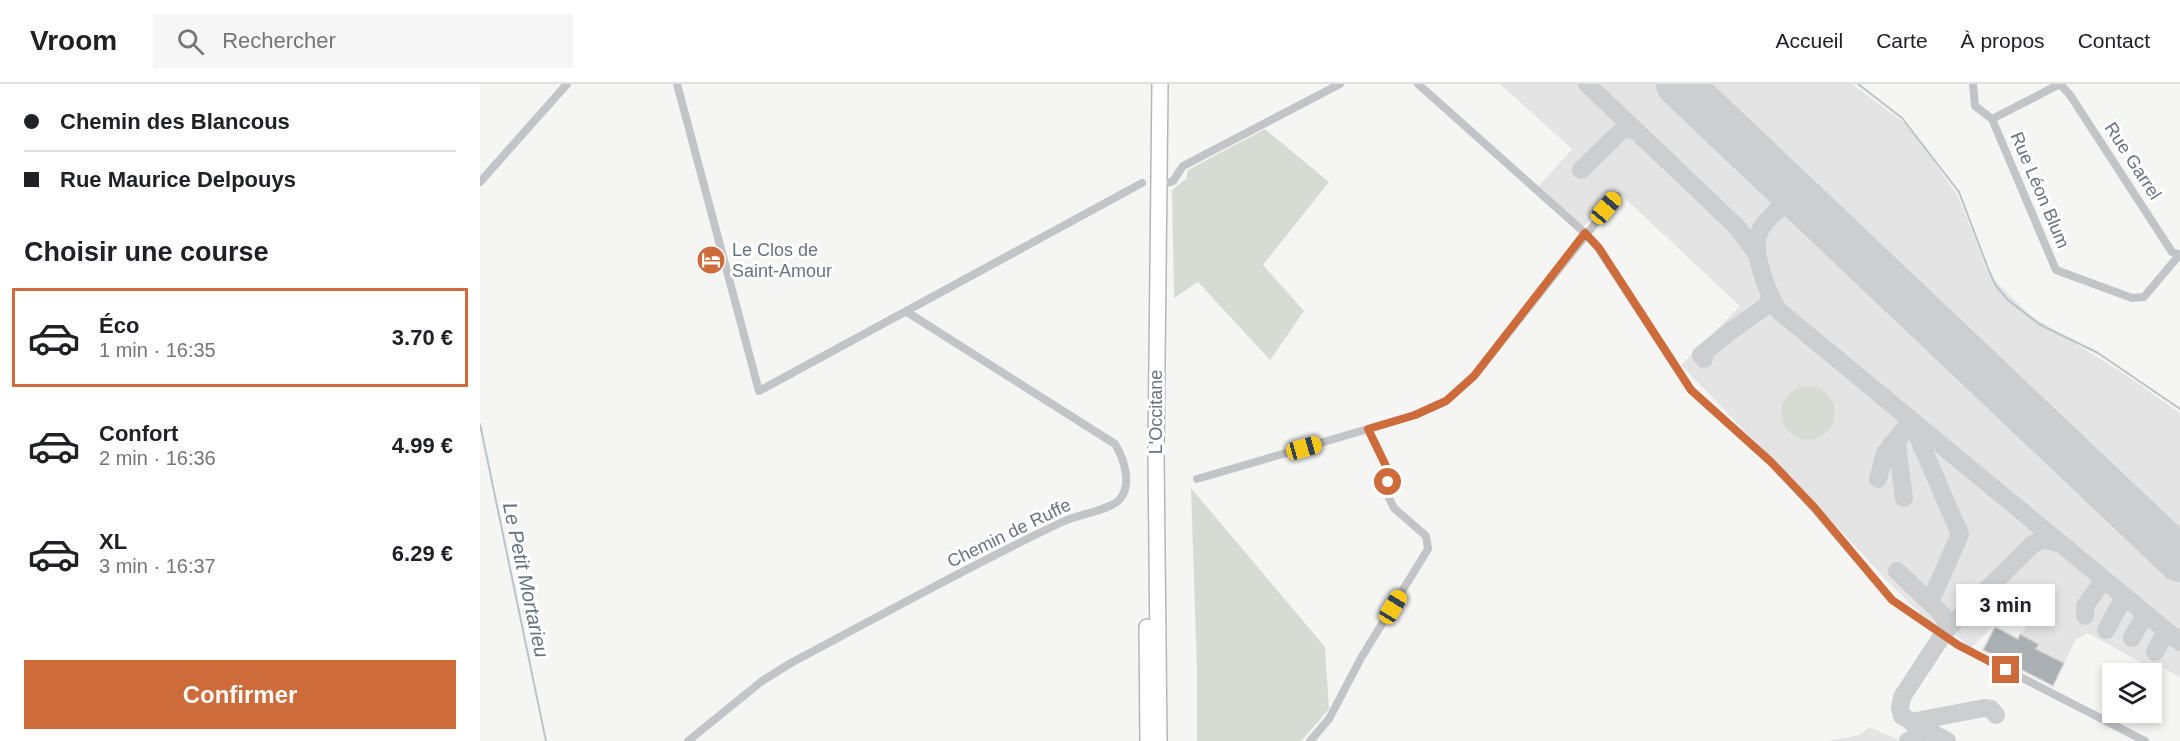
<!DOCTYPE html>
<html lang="fr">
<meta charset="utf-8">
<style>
body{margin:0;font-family:Helvetica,sans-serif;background:#f6f6f6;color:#202124;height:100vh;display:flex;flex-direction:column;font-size:22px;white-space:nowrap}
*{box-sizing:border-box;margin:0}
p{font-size:20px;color:#757577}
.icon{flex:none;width:33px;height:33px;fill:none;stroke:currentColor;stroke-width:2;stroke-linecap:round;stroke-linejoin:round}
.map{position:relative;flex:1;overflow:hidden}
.panel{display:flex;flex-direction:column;background:#fff;width:480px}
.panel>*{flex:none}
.banner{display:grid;align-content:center;height:132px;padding:0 24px;background:#fff}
.controls{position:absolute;left:1622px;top:579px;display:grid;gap:12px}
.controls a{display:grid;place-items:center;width:60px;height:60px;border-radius:0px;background:#fff;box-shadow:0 3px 9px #0003;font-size:30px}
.end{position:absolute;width:27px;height:27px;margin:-14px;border:8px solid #cd6b3b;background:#fff;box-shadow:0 0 0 3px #fff}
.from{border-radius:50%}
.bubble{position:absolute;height:42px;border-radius:0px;background:#fff;box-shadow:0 3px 9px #0003;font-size:20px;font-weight:700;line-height:42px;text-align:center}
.car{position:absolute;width:18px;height:36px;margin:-18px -9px;border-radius:8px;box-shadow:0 0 4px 2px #0007;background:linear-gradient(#f5c518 24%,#345 0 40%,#f5c518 0 76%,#345 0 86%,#f5c518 0)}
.banner b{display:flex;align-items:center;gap:21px;height:57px;font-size:22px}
.banner b+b{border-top:2px solid #e0e0e0}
.banner i{width:15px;height:15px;background:#202124}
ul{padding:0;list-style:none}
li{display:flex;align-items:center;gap:18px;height:99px;margin:0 12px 9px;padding:0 12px;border:3px solid transparent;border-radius:0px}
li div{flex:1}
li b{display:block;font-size:22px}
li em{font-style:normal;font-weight:700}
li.selected{border-color:#cd6b3b}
li>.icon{width:54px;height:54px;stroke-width:1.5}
h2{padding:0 24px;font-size:27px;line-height:72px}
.primary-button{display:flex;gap:12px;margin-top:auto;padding:12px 24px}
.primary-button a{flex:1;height:69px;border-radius:0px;background:#cd6b3b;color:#fff;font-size:24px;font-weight:700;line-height:69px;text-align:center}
header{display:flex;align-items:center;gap:36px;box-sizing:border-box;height:84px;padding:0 30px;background:#fff;border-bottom:2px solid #e0e0e0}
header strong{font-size:28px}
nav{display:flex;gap:33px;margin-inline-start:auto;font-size:21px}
.search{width:420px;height:54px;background:#f6f6f6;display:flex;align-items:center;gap:15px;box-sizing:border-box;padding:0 21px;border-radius:0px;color:#757577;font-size:22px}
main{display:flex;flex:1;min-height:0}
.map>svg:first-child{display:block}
.built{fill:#e3e4e3}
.green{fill:#d6dcd4}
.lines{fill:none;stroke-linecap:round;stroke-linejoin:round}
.stream{stroke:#bcc3c8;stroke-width:2}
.taxiway{stroke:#ccced0;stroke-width:18}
.runway{stroke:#ccced0;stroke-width:46}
.building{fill:#aaafb4;stroke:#d7d7d5;stroke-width:1.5}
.highway-casing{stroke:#b4b7ba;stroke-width:18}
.street{stroke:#c2c4c7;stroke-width:8}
.highway{stroke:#fff;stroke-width:15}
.route{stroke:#cd6b3b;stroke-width:8}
.labels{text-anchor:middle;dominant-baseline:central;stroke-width:6;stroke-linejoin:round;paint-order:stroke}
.street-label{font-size:18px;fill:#687380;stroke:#fff}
.poi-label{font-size:18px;fill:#687380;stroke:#fff;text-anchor:start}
.water-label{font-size:20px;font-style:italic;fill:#64737c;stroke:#fff}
</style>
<header>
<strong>Vroom</strong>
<div class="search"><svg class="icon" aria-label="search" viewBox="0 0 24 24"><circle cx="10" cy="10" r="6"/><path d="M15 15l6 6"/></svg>Rechercher</div>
<nav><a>Accueil</a><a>Carte</a><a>À propos</a><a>Contact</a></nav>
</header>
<main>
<section class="panel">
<div class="banner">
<b><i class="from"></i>Chemin des Blancous</b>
<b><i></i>Rue Maurice Delpouys</b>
</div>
<h2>Choisir une course</h2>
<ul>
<li class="selected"><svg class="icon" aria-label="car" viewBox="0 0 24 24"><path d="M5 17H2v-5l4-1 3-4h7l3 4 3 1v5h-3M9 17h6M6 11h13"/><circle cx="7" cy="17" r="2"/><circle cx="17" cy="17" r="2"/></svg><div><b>Éco</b><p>1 min · 16:35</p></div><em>3.70 €</em></li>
<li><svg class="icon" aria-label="car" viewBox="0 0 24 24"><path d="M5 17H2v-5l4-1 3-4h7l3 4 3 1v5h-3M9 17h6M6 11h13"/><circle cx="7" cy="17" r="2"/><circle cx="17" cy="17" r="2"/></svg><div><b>Confort</b><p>2 min · 16:36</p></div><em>4.99 €</em></li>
<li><svg class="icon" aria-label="car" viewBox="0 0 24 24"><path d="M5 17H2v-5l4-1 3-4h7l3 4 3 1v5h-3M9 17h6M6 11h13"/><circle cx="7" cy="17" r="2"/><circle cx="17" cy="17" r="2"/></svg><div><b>XL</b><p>3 min · 16:37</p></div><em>6.29 €</em></li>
</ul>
<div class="primary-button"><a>Confirmer</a></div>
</section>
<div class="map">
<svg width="1700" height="657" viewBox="0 0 1700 657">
<rect width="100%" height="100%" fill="#f5f5f3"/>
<path class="built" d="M1020,0H1372L1430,43L1478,112L1509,191L1551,232L1646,291L1700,329V594L1677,579L1673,585L1608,549L1596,555L1584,579L1556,565L1540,550L1557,531L1559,527L1541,514L1491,564L1476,551L1446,535L1408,498L1362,448L1201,281L1260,222L1136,106L1103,143L1058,103L1092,65Z
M1389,643L1421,657H1347L1379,651Z"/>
<path class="green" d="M785,45L849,98L783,181L824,227L790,276L718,198L694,214L692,106L706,95L708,86Z
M1301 329a27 27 0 1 1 54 0a27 27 0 1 1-54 0Z
M711,404L845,563L849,625L821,657H717V585Z"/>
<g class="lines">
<path class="stream" d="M1378,0L1422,34L1479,108L1509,187L1516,202L1528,216L1559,240L1618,269L1700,325
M0,340L66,657"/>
<path class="taxiway" d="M1107,0L1257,143L1277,170
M1101,86L1142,46L1151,45L1158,48
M1295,128C1306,116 1301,106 1296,92
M1349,142C1342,136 1333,126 1324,121C1316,117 1305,120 1298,126C1290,133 1281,141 1278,152C1272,168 1289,213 1299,227L1700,558
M1224,275L1221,271L1252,246L1289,220L1290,210
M1431,342V347L1437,351L1480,450L1454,509
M1421,350L1417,361L1424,414
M1398,395L1405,369L1431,337
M1417,487L1462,530L1466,538V546
M1605,532V522L1621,500L1620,493
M1626,546L1642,517L1640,510
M1652,554L1663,534L1662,528
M1675,568L1684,551L1682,545
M1431,638L1504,624L1511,625L1516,631
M1428,657L1447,646
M1467,657L1422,632L1420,624L1422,613L1466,546L1553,460L1564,455L1578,459"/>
<path class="runway" d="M1199,0L1700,475"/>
</g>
<path class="building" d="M1515,543L1538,555L1540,550L1559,560L1556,565L1584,579L1573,602L1503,566Z"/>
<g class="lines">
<g class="highway-casing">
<path id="highway" d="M667,543L668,657
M679,657L676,371L680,0"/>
</g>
<path class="street" d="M197,0L279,307L662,99
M938,0L1105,149L1118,164L1211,306L1291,378L1333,423L1412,516L1478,561L1665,657
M1493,0L1495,22L1512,35
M1580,0L1512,35L1576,186L1652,214L1664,213L1700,170
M1580,0L1590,11L1692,168L1700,171
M0,98L87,0
M687,99L693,97L703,82L860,0
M717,395L888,345
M208,657L282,597L311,579C400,532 489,482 580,439C595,431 628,427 639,416C653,401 644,375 635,360L427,228
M830,657L849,635L881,574L948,465L946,452L914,424L909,414L906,382L888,345L935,331L966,317L994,292L1137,112"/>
<use href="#highway" class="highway"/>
</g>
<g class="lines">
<path class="route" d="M908,398L906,382L888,345L935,331L966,317L994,292L1105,149L1119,164L1211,306L1291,378L1334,423L1412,516L1478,561L1526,586"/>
</g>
<defs>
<g id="hotel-disc" transform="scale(1.5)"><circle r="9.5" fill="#cd6b3b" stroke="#fff"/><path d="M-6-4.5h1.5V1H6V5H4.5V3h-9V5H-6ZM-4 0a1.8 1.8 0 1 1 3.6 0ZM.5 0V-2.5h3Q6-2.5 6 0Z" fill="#fff"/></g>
</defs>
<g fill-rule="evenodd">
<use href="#hotel-disc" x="231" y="176"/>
</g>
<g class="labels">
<g class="street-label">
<text transform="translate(1653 77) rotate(57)">Rue Garrel</text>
<text transform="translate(1560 106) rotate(67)">Rue Léon Blum</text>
<text transform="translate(676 328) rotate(-90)">L'Occitane</text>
<text transform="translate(529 449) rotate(-26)">Chemin de Ruffe</text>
</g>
<g class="poi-label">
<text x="252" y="166">Le Clos de<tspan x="252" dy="21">Saint-Amour</tspan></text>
</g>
<g class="water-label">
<text transform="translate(46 496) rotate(78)">Le Petit Mortarieu</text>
</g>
</g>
</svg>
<div class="controls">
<a><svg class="icon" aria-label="layers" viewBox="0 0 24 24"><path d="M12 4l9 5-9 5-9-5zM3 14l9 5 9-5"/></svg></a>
</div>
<i class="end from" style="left:908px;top:398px"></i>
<i class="end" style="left:1526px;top:586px"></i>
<div class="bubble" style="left:1476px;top:500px;width:99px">3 min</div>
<i class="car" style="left:1126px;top:124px;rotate:40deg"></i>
<i class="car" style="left:824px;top:364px;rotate:74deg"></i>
<i class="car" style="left:913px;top:523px;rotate:31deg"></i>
</div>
</main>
